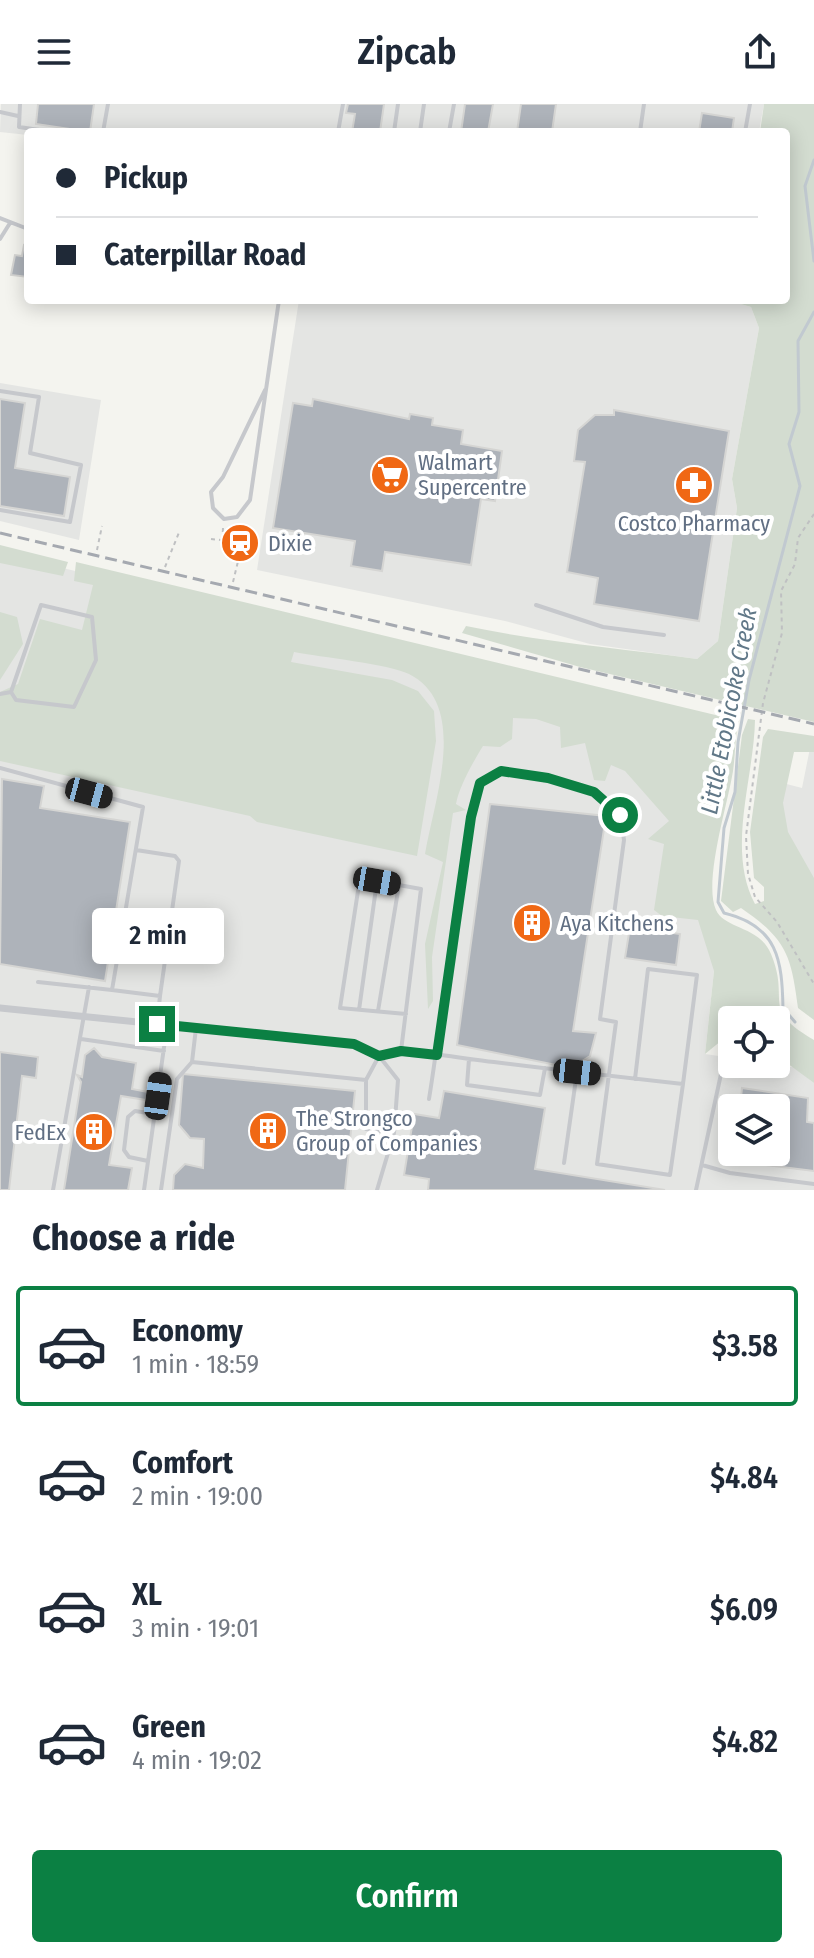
<!DOCTYPE html>
<meta charset="utf-8">
<style>
body{margin:0;font-family:"Fira Sans Condensed",sans-serif;background:#f6f6f7;color:#1f2937;height:100vh;display:flex;flex-direction:column;font-size:30px;white-space:nowrap}
*{box-sizing:border-box;margin:0}
p{font-size:26px;color:#747a83}
.icon{flex:none;width:44px;height:44px;fill:none;stroke:currentColor;stroke-width:2;stroke-linecap:round;stroke-linejoin:round}
.map{position:relative;height:1086px;overflow:hidden}
.panel{display:flex;flex-direction:column;background:#fff;flex:1}
.panel>*{flex:none}
.hud{position:absolute;left:24px;top:24px;width:766px;height:176px;border-radius:8px;box-shadow:0 4px 20px #0003;display:grid;align-content:center;height:176px;padding:0 32px;background:#fff}
.controls{position:absolute;left:718px;top:902px;display:grid;gap:16px}
.controls a{display:grid;place-items:center;width:72px;height:72px;border-radius:8px;background:#fff;box-shadow:0 4px 20px #0003;font-size:40px}
.end{position:absolute;width:36px;height:36px;margin:-18px;border:10px solid #0b8043;background:#fff;box-shadow:0 0 0 4px #fff}
.from{border-radius:50%}
.bubble{position:absolute;height:56px;border-radius:8px;background:#fff;box-shadow:0 4px 20px #0003;font-size:26px;font-weight:600;line-height:56px;text-align:center}
.car{position:absolute;width:24px;height:48px;margin:-24px -12px;border-radius:10px;box-shadow:0 0 6px 2px #0007;background:linear-gradient(#222 24%,#8ab4d8 0 40%,#222 0 76%,#8ab4d8 0 86%,#222 0)}
.hud b{display:flex;align-items:center;gap:28px;height:76px;font-size:30px}
.hud b+b{border-top:2px solid #e0e1e3}
.hud i{width:20px;height:20px;background:#1f2937}
ul{padding:0;list-style:none}
li{display:flex;align-items:center;gap:24px;height:120px;margin:0 16px 12px;padding:0 16px;border:4px solid transparent;border-radius:8px}
li div{flex:1}
li b{display:block;font-size:30px}
li em{font-style:normal;font-weight:600}
li.active{border-color:#0b8043}
li>.icon{width:72px;height:72px;stroke-width:1.5}
h2{padding:0 32px;font-size:36px;line-height:96px}
.primary-button{display:flex;gap:16px;margin-top:auto;padding:16px 32px}
.primary-button a{flex:1;height:92px;border-radius:8px;background:#0b8043;color:#fff;font-size:32px;font-weight:600;line-height:92px;text-align:center}
header{display:flex;justify-content:space-between;align-items:center;height:104px;padding:0 32px;background:#fff;font-size:36px;font-weight:600}
.map>svg:first-child{display:block}
.built{fill:#e4e5e3;fill-rule:evenodd}
.green{fill:#d3dcd0}
.lines{fill:none;stroke-linecap:round;stroke-linejoin:round}
.stream{stroke:#c1c9d0;stroke-width:3}
.building{fill:#aeb3ba;stroke:#d5d5d3;stroke-width:2}
.path{stroke:#bfc0c2;stroke-width:2;stroke-dasharray:4 4;stroke-linecap:butt}
.lane{stroke:#c6c8cc;stroke-width:4}
.street{stroke:#c6c8cc;stroke-width:7}
.rail{stroke:#a5a9b0;stroke-width:3;stroke-dasharray:12 6;stroke-linecap:butt}
.route{stroke:#0b8043;stroke-width:10}
.labels{text-anchor:middle;dominant-baseline:central;stroke-width:8;stroke-linejoin:round;paint-order:stroke}
.poi-label{font-size:22px;fill:#616f83;stroke:#fff;text-anchor:start}
.water-label{font-size:24px;font-style:italic;fill:#617888;stroke:#fff}
</style>
<header><svg class="icon" aria-label="menu" viewBox="0 0 24 24"><path d="M4 6h16M4 12h16M4 18h16"/></svg>Zipcab<svg class="icon" aria-label="share" viewBox="0 0 24 24"><path d="M12 15V3M7 8l5-5 5 5M5 13v7h14v-7"/></svg></header>
<div class="map">
<svg width="814" height="1086" viewBox="0 0 814 1086">
<rect width="100%" height="100%" fill="#f4f4ef"/>
<path class="built" d="M1,0H764L759,28L28,31L0,28Z
M299,196H727L751,203L759,224L732,375L737,404L718,537L697,555L590,540L505,517L257,466Z
M0,279L101,296L79,436L0,417Z
M0,449L702,617L714,867L705,950L732,954V960L794,963L814,979V1086H0ZM732,1004H776V1048H732Z
M814,643V802L794,801L771,676L802,684L810,644Z"/>
<path class="green" d="M764,0H814V618L580,563L462,529L466,522C542,538 619,544 697,555L718,537L737,404L732,375L759,224L751,203L727,196H786V28H760Z
M0,441L68,458L63,472L0,459Z
M76,458L728,614L737,624C735,639 735,653 733,667C728,699 703,778 716,806C724,825 760,822 771,850C791,898 759,904 814,936V979L776,951V916H732V933L727,932L705,950L714,867L698,816L662,812L654,806L664,740L648,735L669,717L625,667L611,661L605,677L594,676L585,639L561,644L560,623L536,615L513,614L512,635L500,643L483,642C473,658 459,683 456,700L466,706L453,709L432,853L433,897L428,905L425,840L443,758L425,750C434,696 470,601 409,570C389,560 320,553 294,548L291,558L392,576L418,587L434,607L436,637L417,752L257,718L250,712L0,657V588L18,580L40,515L82,526L93,481L74,477Z
M0,508L17,513L23,540L0,576Z
M748,615L755,616C754,675 726,745 755,800L764,797V783L754,774L750,728L763,633L768,625L814,632V648H794L783,699L788,728L814,774V916L798,904C791,850 786,835 741,804L733,808L721,797L742,631Z"/>
<g class="lines">
<path class="stream" d="M814,56L805,82L814,157
M795,918L783,904C782,856 778,822 724,809L718,798L724,724L735,688L738,638L749,576L800,382L789,340L799,308L798,237L814,208"/>
</g>
<path class="building" d="M38,0H94L90,28L36,20Z
M348,0H384L380,28H352L355,10L346,9Z
M465,0H493L488,28H461Z
M521,0H556L552,28H517Z
M702,9L734,14L732,28H699Z
M24,141L28,142V173L11,171L15,151L22,152Z
M0,295L25,299L15,364L70,373L64,412L0,402Z
M313,295L409,315L410,310L433,314L432,321L463,326L461,340L502,347L495,397L481,395L471,461L385,448L382,467L351,462L355,437L273,424L293,299L312,302Z
M614,306L729,327L699,517L594,500L598,474L567,468L585,358L574,357L578,326L595,311H614Z
M233,427L253,432L249,451L229,446Z
M2,675L44,682L40,704L130,718L105,877L0,860Z
M490,700L606,712L573,927L596,929L590,952L571,964L457,941Z
M630,823L680,830L676,861L625,854Z
M94,944L102,953L136,959L132,985L148,988L146,996L121,992L109,1061L132,1064L128,1086H64L81,978L77,971L82,973L85,951Z
M0,948L38,953L36,974L22,972L9,1086H0Z
M183,970L355,987L345,1086H173L174,1071L185,1060L203,1064L204,1035L190,1034L179,1021Z
M742,984L808,994L807,1018L814,1019V1067L734,1057L735,1048H776V1004H740Z
M444,987L545,1004L535,1065L665,1086H428L429,1075L404,1071L414,1010L439,1014Z"/>
<g class="lines">
<path class="path" d="M814,410L798,434L795,460L781,487L782,529L763,599L746,732L748,770L755,793L777,818L814,880
M223,424L222,441L239,452
M211,435L221,436
M97,446L102,422
M165,463L180,426
M233,478L240,449"/>
<path class="lane" d="M20,0L19,23L53,28
M0,8L18,12
M103,28L108,0
M338,28L343,0
M394,28L398,0
M420,28L424,0
M449,28L454,0
M640,28L644,0
M745,28L750,0
M0,114L28,125
M0,135L10,119
M265,286L223,373L211,388L213,404L224,415L237,413L250,396L279,196
M0,287L39,293L30,349L81,361L70,418L0,406
M41,501L92,513L96,556L74,603L16,596L11,588Z
M536,501L603,523L664,531
M0,590L11,588
M0,664L143,703L112,886L38,878
M136,746L175,752L179,757L160,892
M112,886L160,892L157,920
M359,906L377,777
M378,907L399,781
M196,924L192,958L366,976L379,952
M81,935L164,947
M401,947L421,785L360,774L340,904L406,910
M379,952C417,944 455,954 494,958C557,966 620,973 683,980L670,1071L597,1060L616,918L600,915L624,736L620,711L594,688L548,674L501,667L480,679C453,782 446,890 429,995
M469,955L467,981L540,991L545,964
M635,975L648,865L697,871L683,980
M366,976V1025L394,1029L398,976L379,952
M148,1057L129,1053L124,1046L128,1013L135,1007L155,1010
M564,1059L577,968
M702,1061L730,1069L814,1080
M53,1086L89,883
M144,1086L167,922
M161,1086L177,975L192,958
M377,1086L394,1029
M696,1086L721,970"/>
<path class="street" d="M0,904L354,940L379,952"/>
<path class="rail" d="M0,429L814,620"/>
</g>
<g class="lines">
<path class="route" d="M157,920L354,940L379,952L401,947L437,951L471,713L480,679L501,667L548,674L594,688L620,711"/>
</g>
<defs>
<g id="supermarket-disc" transform="scale(2)"><circle r="9.5" fill="#f06814" stroke="#fff"/><path d="M-6-5.5h2.5l.6 2H6L4.5 2H-2.5L-4.4-4H-6ZM-1.5 3.2a1.3 1.3 0 1 0 .1 0ZM3 3.2a1.3 1.3 0 1 0 .1 0Z" fill="#fff"/></g>
<g id="pharmacy-disc" transform="scale(2)"><circle r="9.5" fill="#f06814" stroke="#fff"/><path d="M-2-6h4v4h4v4h-4v4h-4v-4h-4v-4h4Z" fill="#fff"/></g>
<g id="station-disc" transform="scale(2)"><circle r="9.5" fill="#f06814" stroke="#fff"/><path d="M-3-6H3Q5-6 5-4V2Q5 4 3 4L4.5 6H3L1.5 4h-3L-3 6H-4.5L-3 4Q-5 4-5 2V-4Q-5-6-3-6ZM-3.5-4v3h7v-3ZM-3.5 1v1.5H-2V1ZM2 1v1.5H3.5V1Z" fill="#fff"/></g>
<g id="building-disc" transform="scale(2)"><circle r="9.5" fill="#f06814" stroke="#fff"/><path d="M-4-6H4V6H1V3H-1V6H-4ZM-2.5-4.3h1.7v1.8h-1.7ZM.8-4.3h1.7v1.8H.8ZM-2.5-1h1.7V.8h-1.7ZM.8-1h1.7V.8H.8Z" fill="#fff"/></g>
</defs>
<g fill-rule="evenodd">
<use href="#supermarket-disc" x="390" y="371"/>
<use href="#pharmacy-disc" x="694" y="381"/>
<use href="#station-disc" x="240" y="439"/>
<use href="#building-disc" x="532" y="819"/>
<use href="#building-disc" x="268" y="1027"/>
<use href="#building-disc" x="94" y="1028"/>
</g>
<g class="labels">
<g class="poi-label">
<text x="418" y="358">Walmart<tspan x="418" dy="25">Supercentre</tspan></text>
<text x="694" y="419" text-anchor="middle">Costco Pharmacy</text>
<text x="268" y="439">Dixie</text>
<text x="560" y="819">Aya Kitchens</text>
<text x="296" y="1014">The Strongco<tspan x="296" dy="25">Group of Companies</tspan></text>
<text x="66" y="1028" text-anchor="end">FedEx</text>
</g>
<g class="water-label">
<text transform="translate(729 607) rotate(-79)">Little Etobicoke Creek</text>
</g>
</g>
</svg>
<div class="controls">
<a><svg class="icon" aria-label="locate" viewBox="0 0 24 24"><circle cx="12" cy="12" r="6"/><path d="M12 2v4M12 18v4M2 12h4M18 12h4"/></svg></a>
<a><svg class="icon" aria-label="layers" viewBox="0 0 24 24"><path d="M12 4l9 5-9 5-9-5zM3 14l9 5 9-5"/></svg></a>
</div>
<i class="end from" style="left:620px;top:711px"></i>
<i class="end" style="left:157px;top:920px"></i>
<div class="bubble" style="left:92px;top:804px;width:132px">2 min</div>
<i class="car" style="left:89px;top:689px;rotate:105deg"></i>
<i class="car" style="left:377px;top:777px;rotate:100deg"></i>
<i class="car" style="left:577px;top:968px;rotate:96deg"></i>
<i class="car" style="left:158px;top:992px;rotate:8deg"></i>
<div class="hud">
<b><i class="from"></i>Pickup</b>
<b><i></i>Caterpillar Road</b>
</div>
</div>
<section class="panel">
<h2>Choose a ride</h2>
<ul>
<li class="active"><svg class="icon" aria-label="car" viewBox="0 0 24 24"><path d="M5 17H2v-5l4-1 3-4h7l3 4 3 1v5h-3M9 17h6M6 11h13"/><circle cx="7" cy="17" r="2"/><circle cx="17" cy="17" r="2"/></svg><div><b>Economy</b><p>1 min · 18:59</p></div><em>$3.58</em></li>
<li><svg class="icon" aria-label="car" viewBox="0 0 24 24"><path d="M5 17H2v-5l4-1 3-4h7l3 4 3 1v5h-3M9 17h6M6 11h13"/><circle cx="7" cy="17" r="2"/><circle cx="17" cy="17" r="2"/></svg><div><b>Comfort</b><p>2 min · 19:00</p></div><em>$4.84</em></li>
<li><svg class="icon" aria-label="car" viewBox="0 0 24 24"><path d="M5 17H2v-5l4-1 3-4h7l3 4 3 1v5h-3M9 17h6M6 11h13"/><circle cx="7" cy="17" r="2"/><circle cx="17" cy="17" r="2"/></svg><div><b>XL</b><p>3 min · 19:01</p></div><em>$6.09</em></li>
<li><svg class="icon" aria-label="car" viewBox="0 0 24 24"><path d="M5 17H2v-5l4-1 3-4h7l3 4 3 1v5h-3M9 17h6M6 11h13"/><circle cx="7" cy="17" r="2"/><circle cx="17" cy="17" r="2"/></svg><div><b>Green</b><p>4 min · 19:02</p></div><em>$4.82</em></li>
</ul>
<div class="primary-button"><a>Confirm</a></div>
</section>
